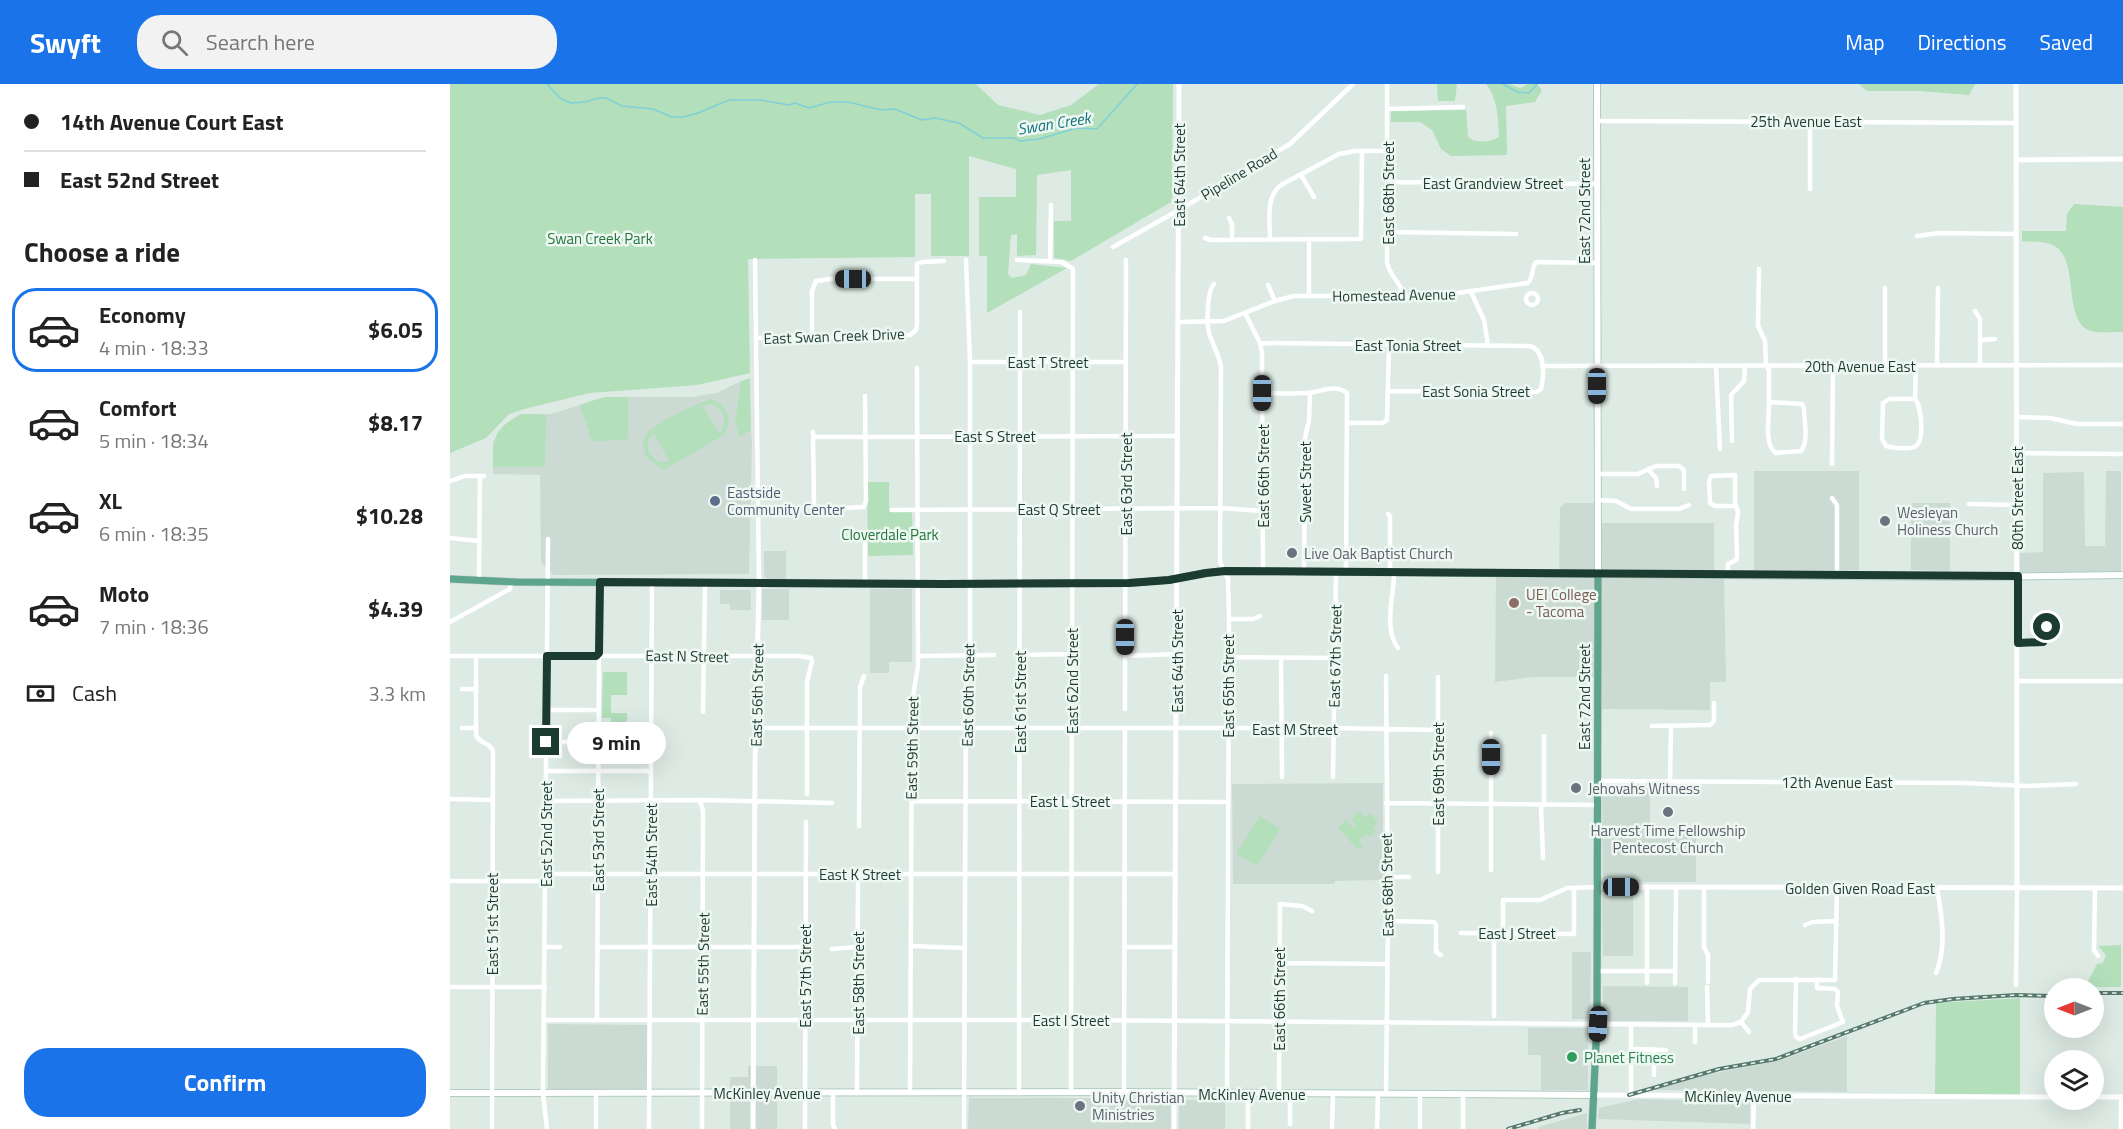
<!DOCTYPE html>
<meta charset="utf-8">
<style>
body{margin:0;font-family:"Titillium Web",sans-serif;background:#f2f2f2;color:#222;height:100vh;display:flex;flex-direction:column;font-size:22px;white-space:nowrap}
*{box-sizing:border-box;margin:0}
p{font-size:20px;color:#767676}
.icon{flex:none;width:33px;height:33px;fill:none;stroke:currentColor;stroke-width:2;stroke-linecap:round;stroke-linejoin:round}
.map{position:relative;flex:1;overflow:hidden}
.panel{display:flex;flex-direction:column;background:#fff;width:450px}
.panel>*{flex:none}
.banner{display:grid;align-content:center;height:132px;padding:0 24px;background:#fff}
.needle{width:39px;rotate:270deg}
.buttons{position:absolute;left:1594px;top:894px;display:grid;gap:12px}
.buttons a{display:grid;place-items:center;width:60px;height:60px;border-radius:50%;background:#fff;box-shadow:0 6px 24px #0002;font-size:30px}
.end{position:absolute;width:27px;height:27px;margin:-14px;border:8px solid #1d3c31;background:#fff;box-shadow:0 0 0 3px #fff}
.from{border-radius:50%}
.bubble{position:absolute;height:42px;border-radius:21px;background:#fff;box-shadow:0 6px 24px #0002;font-size:20px;font-weight:700;line-height:42px;text-align:center}
.car{position:absolute;width:18px;height:36px;margin:-18px -9px;border-radius:8px;box-shadow:0 0 4px 2px #0007;background:linear-gradient(#222 24%,#8ab4d8 0 40%,#222 0 76%,#8ab4d8 0 86%,#222 0)}
.banner b{display:flex;align-items:center;gap:21px;height:57px;font-size:22px}
.banner b+b{border-top:2px solid #e0e0e0}
.banner i{width:15px;height:15px;background:#222}
ul{padding:0;list-style:none}
li{display:flex;align-items:center;gap:18px;height:84px;margin:0 12px 9px;padding:0 12px;border:3px solid transparent;border-radius:24px}
li div{flex:1}
li b{display:block;font-size:22px}
li em{font-style:normal;font-weight:700}
li.on{border-color:#1a73e8}
li>.icon{width:54px;height:54px;stroke-width:1.5}
h2{padding:0 24px;font-size:27px;line-height:72px}
.pay{display:flex;align-items:center;gap:15px;height:66px;padding:0 24px;font-size:22px}
.pay p{margin-inline-start:auto}
.action{display:flex;gap:12px;margin-top:auto;padding:12px 24px}
.action a{flex:1;height:69px;border-radius:24px;background:#1a73e8;color:#fff;font-size:24px;font-weight:700;line-height:69px;text-align:center}
header{display:flex;align-items:center;gap:36px;box-sizing:border-box;height:84px;padding:0 30px;background:#1a73e8;color:#fff}
header strong{font-size:28px}
nav{display:flex;gap:33px;margin-inline-start:auto;font-size:21px}
.search{width:420px;height:54px;background:#f2f2f2;display:flex;align-items:center;gap:15px;box-sizing:border-box;padding:0 21px;border-radius:24px;color:#767676;font-size:22px}
main{display:flex;flex:1;min-height:0}
.map>svg:first-child{display:block}
.built{fill:#cbdbd3}
.green{fill:#b3dfbb;fill-rule:evenodd}
.lines{fill:none;stroke-linecap:round;stroke-linejoin:round}
.stream{stroke:#7fd1d7;stroke-width:1.5}
.secondary-casing{stroke:#b0ccbf;stroke-width:8}
.primary-casing{stroke:#c0c8c5;stroke-width:8}
.minor{stroke:#fff;stroke-width:4.5}
.tertiary{stroke:#fff;stroke-width:5}
.secondary{stroke:#fff;stroke-width:6}
.primary{stroke:#5da58d;stroke-width:7}
.rail-casing{stroke:#57786c;stroke-width:4}
.rail{stroke:#eef7f2;stroke-width:1.5;stroke-dasharray:4.5;stroke-linecap:butt}
.route{stroke:#1d3c31;stroke-width:8}
.service-dot{fill:#5c6f8a;stroke:#eef7f2;stroke-width:2}
.worship-dot{fill:#6b7280;stroke:#eef7f2;stroke-width:2}
.education-dot{fill:#8d6e63;stroke:#eef7f2;stroke-width:2}
.leisure-dot{fill:#2e9e5b;stroke:#eef7f2;stroke-width:2}
.labels{text-anchor:middle;dominant-baseline:central;stroke-width:5;stroke-linejoin:round;paint-order:stroke}
.street-label{font-size:15px;fill:#1d3c31;stroke:#eef7f2}
.park-label{font-size:15px;fill:#24773d;stroke:#eef7f2}
.service-label{font-size:15px;fill:#4e5e75;stroke:#eef7f2;text-anchor:start}
.worship-label{font-size:15px;fill:#5b616d;stroke:#eef7f2;text-anchor:start}
.education-label{font-size:15px;fill:#785e54;stroke:#eef7f2;text-anchor:start}
.leisure-label{font-size:15px;fill:#27864d;stroke:#eef7f2;text-anchor:start}
.water-label{font-size:16px;font-style:italic;fill:#12747d;stroke:#eef7f2}
</style>
<header>
<strong>Swyft</strong>
<div class="search"><svg class="icon" aria-label="search" viewBox="0 0 24 24"><circle cx="10" cy="10" r="6"/><path d="M15 15l6 6"/></svg>Search here</div>
<nav><a>Map</a><a>Directions</a><a>Saved</a></nav>
</header>
<main>
<section class="panel">
<div class="banner">
<b><i class="from"></i>14th Avenue Court East</b>
<b><i></i>East 52nd Street</b>
</div>
<h2>Choose a ride</h2>
<ul>
<li class="on"><svg class="icon" aria-label="car" viewBox="0 0 24 24"><path d="M5 17H2v-5l4-1 3-4h7l3 4 3 1v5h-3M9 17h6M6 11h13"/><circle cx="7" cy="17" r="2"/><circle cx="17" cy="17" r="2"/></svg><div><b>Economy</b><p>4 min · 18:33</p></div><em>$6.05</em></li>
<li><svg class="icon" aria-label="car" viewBox="0 0 24 24"><path d="M5 17H2v-5l4-1 3-4h7l3 4 3 1v5h-3M9 17h6M6 11h13"/><circle cx="7" cy="17" r="2"/><circle cx="17" cy="17" r="2"/></svg><div><b>Comfort</b><p>5 min · 18:34</p></div><em>$8.17</em></li>
<li><svg class="icon" aria-label="car" viewBox="0 0 24 24"><path d="M5 17H2v-5l4-1 3-4h7l3 4 3 1v5h-3M9 17h6M6 11h13"/><circle cx="7" cy="17" r="2"/><circle cx="17" cy="17" r="2"/></svg><div><b>XL</b><p>6 min · 18:35</p></div><em>$10.28</em></li>
<li><svg class="icon" aria-label="car" viewBox="0 0 24 24"><path d="M5 17H2v-5l4-1 3-4h7l3 4 3 1v5h-3M9 17h6M6 11h13"/><circle cx="7" cy="17" r="2"/><circle cx="17" cy="17" r="2"/></svg><div><b>Moto</b><p>7 min · 18:36</p></div><em>$4.39</em></li>
</ul>
<div class="pay"><svg class="icon" aria-label="cash" viewBox="0 0 24 24"><path d="M3 7h18v10H3z"/><circle cx="12" cy="12" r="2"/></svg>Cash<p>3.3 km</p></div>
<div class="action"><a>Confirm</a></div>
</section>
<div class="map">
<svg width="1673" height="1045" viewBox="0 0 1673 1045">
<rect width="100%" height="100%" fill="#ddebe4"/>
<path class="built" d="M291,297L285,336L289,352L301,346L302,360L299,490L103,491L91,478L90,391L43,390V358L56,340L71,330H101L154,313H241L267,309Z
M1304,387H1409V486H1304Z
M1656,387H1671V488L1570,490V469L1593,468V389L1634,388L1635,462H1655Z
M1116,419H1147L1148,439H1264V490L1274,491L1276,598H1260V626L1148,625L1147,593H1083L1045,598L1046,490H1109L1110,424L1112,421Z
M1461,419H1500V487L1461,486Z
M314,467H336V495H318L314,493Z
M312,505H339V536H312Z
M420,505H462V578H439V589H420Z
M270,506H300L301,508V526H280V520H270Z
M933,699V796L885,797L884,800H783L782,700Z
M1154,700H1200V747L1246,748V798H1158L1153,796L1152,703Z
M1155,808H1183V872H1153L1152,814Z
M1122,868H1141L1140,935H1122Z
M1153,902L1238,903V937H1153Z
M98,940L197,941V1005H98Z
M1078,944H1138V1006H1091V971H1078Z
M1397,952V1008L1204,1006L1250,992L1331,976Z
M298,982H327V1045H280V993H298Z
M519,1014H721V1045H518Z
M1189,1015L1300,1018V1040L1148,1035L1149,1024Z
M729,1016H775V1045H729Z
M1137,1029V1045H1088V1043Z"/>
<path class="green" d="M0,0H526L548,21L590,31L621,21L649,0H723L722,113L721,118L621,177L604,174V137H621V86L587,91L586,171L567,172V150L561,151L558,190L562,194L576,191L581,180L617,184L537,229V172H529V113H566V85L519,72V172H481V110H465V173L298,175L300,289L247,301L140,309L78,324L59,330L36,354L0,369Z
M987,0H1007L1005,17H988Z
M1036,0H1059L1070,4L1078,0H1087L1092,6L1085,18L1056,22L1057,71L1001,72L991,65L982,46L970,38H941V27L1016,26L1018,53C1027,60 1040,58 1049,53C1048,34 1048,15 1036,0Z
M1409,0H1525L1519,11L1469,7H1417Z
M1624,120L1673,123V248C1664,248 1654,249 1645,248C1608,242 1634,171 1600,160C1592,157 1581,158 1572,157V147H1616L1617,130Z
M300,294L301,346L289,353L285,336L291,297Z
M154,313H178V353L175,356L142,357L130,321Z
M262,316L271,320L277,328L279,338L276,347L269,354L213,386C207,378 196,378 194,366C192,360 194,353 198,348C206,340 251,316 262,316ZM260,320C275,324 279,338 269,349L253,322L234,332L251,322ZM204,349L219,377V378L207,377L199,369L198,357Z
M71,330L96,331L95,380L92,383H43C43,353 43,346 71,330Z
M417,398H439V428H462L463,471L418,472Z
M153,588H177V611H161V629H177V641H161V634H152Z
M910,727L915,733L920,729L928,738L923,743L926,747L919,753L916,750L909,756L913,762L908,766L888,743L896,736L903,744L906,741L901,735Z
M810,732L830,745L807,782L786,770Z
M1671,861V903H1635L1647,880L1653,879L1656,871L1648,862Z
M1570,914V1011H1485L1486,919Z"/>
<g class="lines">
<path class="stream" d="M97,0L111,15L121,19L135,18L149,14H156L172,22L203,25L222,33H234L248,29L279,16H310L339,21L345,19L359,24L381,18H398L431,26L445,25L472,36L485,34L509,39L533,54H564L570,57L589,55L627,44L647,45L687,0
M1053,0L1067,8L1079,9L1087,0"/>
<g class="secondary-casing">
<path id="secondary" d="M1147,0L1148,490L1515,493L1673,491
M0,1009L674,1008L1144,1011"/>
</g>
<g class="primary-casing">
<path id="primary" d="M0,495L66,498L494,500L679,499L719,496L756,489L775,487L1148,490L1147,940L1142,1045"/>
</g>
<path class="minor" d="M937,0V178C939,192 952,199 954,213
M938,25L1013,23
M1147,37L1566,39
M1360,37V105
M851,91L864,113
M938,98L1147,100
M779,134L782,140V156
M938,148L1066,150
M1467,152L1489,149L1566,150
M755,154L761,156L911,155L912,67
M820,155C820,138 815,113 831,101L889,70L905,67H937
M663,163L729,126L840,60L903,0
M305,176L309,499
M567,176L612,178L623,185L621,1009
M600,177L601,121
M1309,185L1308,242L1315,257L1316,282L1319,286V321C1319,334 1314,362 1326,369L1351,367C1359,357 1354,337 1354,324L1352,320L1319,318
M764,200C757,207 756,242 760,252C764,263 769,271 771,283L770,478L778,495L779,535L777,1010
M818,201L825,217
M1021,208L1034,236L1038,261
M1076 215a6 6 0 1 1 12 0a6 6 0 1 1-12 0Z
M859,212V155
M1525,227L1530,235V282
M795,229L810,259L812,268L813,487
M729,238L774,237L825,217L844,212H986L1078,199C1084,193 1081,184 1086,178L1147,179
M362,253V207L366,197L381,195H466
M306,254L460,251L466,246L467,241V180L472,178L494,177
M1530,256L1545,255
M810,259L1080,262C1096,267 1094,292 1091,305L1087,308L938,307
M520,278H676
M1092,282L1673,281
M1266,282L1270,365
M1435,282V204
M1487,282L1488,204
M812,309C827,309 841,310 856,309C869,309 885,299 897,309L896,489
M1465,315H1439L1433,319L1432,355L1436,362C1443,364 1460,366 1466,362C1475,356 1471,321 1465,315L1466,282
M1567,333L1600,334L1627,340H1673
M897,339H933L937,336L939,261
M363,348L364,422L374,425L414,423L416,417L415,312
M363,353L728,352
M1282,357L1281,311L1294,297L1295,282
M1567,369L1673,370
M1382,380L1383,282
M1198,385L1206,394L1207,402
M1147,390H1188L1206,382H1229L1234,386V405
M0,397L15,392H34
M1382,414L1387,421V491
M1147,416L1166,417L1181,425H1229L1239,421
M1519,420L1567,421
M442,426L770,424L813,427
M938,430L940,432V488
M0,454L29,457
M854,488L855,354L859,336L860,309
M944,489C944,512 933,544 948,564
M1278,491V480L1286,476L1287,472L1286,441L1288,428L1285,419V391L1261,392L1259,398L1260,419L1265,422H1285
M29,497L30,392
M415,499V460
M779,535H803L810,532
M0,538L60,505L61,498
M1568,559L1593,558L1596,554L1597,543
M149,569L150,498
M570,571L623,570
M0,572H146
M26,572V651C29,660 40,658 43,667L42,1045
M152,572H349L361,574L362,577L357,598V710
M468,572L544,571
M675,572L727,570
M779,573L885,574
M831,574L832,693
M936,592L938,835L936,1010
M1568,597H1673
M12,605H26
M675,625L676,176
M97,626H148
M253,628L255,499
M1202,642L1260,641L1264,637V619
M12,644H26
M306,644H884L988,646
M1094,652V721
M96,658H201
M96,687H201
M883,693L886,488
M1147,697L1513,699L1577,702L1626,700
M1220,697L1221,642
M0,715L43,716
M250,716L253,727L252,1045
M96,717L254,716L382,719
M461,717L778,718
M936,719L1147,721
M1091,721L1093,774
M409,742L410,603L414,592
M1041,786V649
M988,788V593
M95,790H726
M938,793H959
M0,797H96
M1197,803V899
M1254,803V863L1258,871V898
M1645,804L1644,866L1648,872
M938,837L984,838L986,841V868L991,871
M1355,841L1363,838L1386,837
M1011,849L1124,850V804
M1044,849V932
M1053,849V816H1090L1117,804L1147,803
M461,862L515,864
M95,863H110
M148,863H356
M674,863H725
M382,865L408,863
M830,879L937,880
M1147,887H1225
M1486,889C1497,864 1492,830 1487,805
M1346,895L1345,949L1346,953L1350,955L1393,938L1387,922L1388,908L1385,905L1367,904V896
M1225,899L1226,803
M1566,901L1567,805
M0,903H95
M1257,903L1258,941
M94,936H621L1258,941H1282L1291,938
M147,936L149,575
M1291,938L1298,928L1300,905L1309,896H1385L1387,804
M1291,938L1299,948
M1245,941V958
M1181,965L1216,966
M1204,965V991
M674,1008L675,644
M383,1009V1041L385,1045
M407,1009L408,790
M460,1009L462,618L468,582L467,284
M569,1009L570,228
M146,1010V1045
M829,1010L830,820L852,822L862,827
M1013,1010V1045
M1181,1011V940
M840,1040V1010
M97,1045L93,1009L98,455
M199,1045L202,498
M355,1045L356,738
M514,1045L516,603L520,586V278L516,176
M798,1045V1010
M882,1045L883,1010
M927,1045L928,1010
M970,1045V1010
M1303,1045L1304,1012
M1671,1045V1013"/>
<path class="tertiary" d="M1566,0L1567,805
M1566,76L1673,75
M1147,803L1673,804
M1144,1011L1605,1013
M1644,1013H1673
M303,1045L305,680L309,499
M724,1045L729,0"/>
<use href="#secondary" class="secondary"/>
<use href="#primary" class="primary"/>
<g class="rail-casing">
<path id="rail" d="M1644,909H1673
M1179,1011L1269,985L1326,975L1474,919L1503,915L1566,911L1605,912
M1058,1045L1112,1029L1130,1026"/>
</g>
<use href="#rail" class="rail"/>
</g>
<g class="lines">
<path class="route" d="M96,658L97,572H146L149,569L150,498L494,500L679,499L719,496L756,489L775,487L1568,492V559L1593,558L1596,554L1597,543"/>
</g>
<circle class="service-dot" cx="265" cy="417" r="6"/>
<g class="worship-dot">
<circle cx="1435" cy="437" r="6"/>
<circle cx="842" cy="469" r="6"/>
<circle cx="1126" cy="704" r="6"/>
<circle cx="1218" cy="728" r="6"/>
<circle cx="630" cy="1022" r="6"/>
</g>
<circle class="education-dot" cx="1064" cy="519" r="6"/>
<circle class="leisure-dot" cx="1122" cy="973" r="6"/>
<g class="labels">
<g class="street-label">
<text x="1356" y="37">25th Avenue East</text>
<text transform="translate(789 90) rotate(-31)">Pipeline Road</text>
<text transform="translate(729 91) rotate(-90)">East 64th Street</text>
<text x="1043" y="99">East Grandview Street</text>
<text transform="translate(938 109) rotate(-90)">East 68th Street</text>
<text transform="translate(1134 127) rotate(-90)">East 72nd Street</text>
<text transform="translate(944 211) rotate(-1)">Homestead Avenue</text>
<text transform="translate(384 252) rotate(-2)">East Swan Creek Drive</text>
<text x="958" y="261">East Tonia Street</text>
<text x="598" y="278">East T Street</text>
<text x="1410" y="282">20th Avenue East</text>
<text x="1026" y="307">East Sonia Street</text>
<text x="545" y="352">East S Street</text>
<text transform="translate(813 392) rotate(-90)">East 66th Street</text>
<text transform="translate(855 398) rotate(-90)">Sweet Street</text>
<text transform="translate(676 400) rotate(-90)">East 63rd Street</text>
<text transform="translate(1567 414) rotate(-90)">80th Street East</text>
<text x="609" y="425">East Q Street</text>
<text transform="translate(237 572) rotate(1)">East N Street</text>
<text transform="translate(885 572) rotate(-89)">East 67th Street</text>
<text transform="translate(727 577) rotate(-90)">East 64th Street</text>
<text transform="translate(622 597) rotate(-90)">East 62nd Street</text>
<text transform="translate(778 602) rotate(-90)">East 65th Street</text>
<text transform="translate(307 611) rotate(-89)">East 56th Street</text>
<text transform="translate(518 611) rotate(-89)">East 60th Street</text>
<text transform="translate(1134 613) rotate(-90)">East 72nd Street</text>
<text transform="translate(570 618) rotate(-90)">East 61st Street</text>
<text x="845" y="645">East M Street</text>
<text transform="translate(462 664) rotate(-89)">East 59th Street</text>
<text transform="translate(988 690) rotate(-90)">East 69th Street</text>
<text x="1387" y="698">12th Avenue East</text>
<text x="620" y="717">East L Street</text>
<text transform="translate(96 750) rotate(-90)">East 52nd Street</text>
<text transform="translate(148 756) rotate(-90)">East 53rd Street</text>
<text transform="translate(201 771) rotate(-90)">East 54th Street</text>
<text x="410" y="790">East K Street</text>
<text transform="translate(937 801) rotate(-91)">East 68th Street</text>
<text x="1410" y="804">Golden Given Road East</text>
<text transform="translate(42 840) rotate(-90)">East 51st Street</text>
<text x="1067" y="849">East J Street</text>
<text transform="translate(253 880) rotate(-89)">East 55th Street</text>
<text transform="translate(355 892) rotate(-90)">East 57th Street</text>
<text transform="translate(408 899) rotate(-90)">East 58th Street</text>
<text transform="translate(829 915) rotate(-90)">East 66th Street</text>
<text x="621" y="936">East I Street</text>
<text x="317" y="1009">McKinley Avenue</text>
<text x="802" y="1010">McKinley Avenue</text>
<text x="1288" y="1012">McKinley Avenue</text>
</g>
<g class="park-label">
<text x="150" y="154">Swan Creek Park</text>
<text x="440" y="450">Cloverdale Park</text>
</g>
<g class="service-label">
<text x="277" y="408">Eastside<tspan x="277" dy="17">Community Center</tspan></text>
</g>
<g class="worship-label">
<text x="1447" y="428">Wesleyan<tspan x="1447" dy="17">Holiness Church</tspan></text>
<text x="854" y="469">Live Oak Baptist Church</text>
<text x="1138" y="704">Jehovahs Witness</text>
<text x="1218" y="746" text-anchor="middle">Harvest Time Fellowship<tspan x="1218" dy="17">Pentecost Church</tspan></text>
<text x="642" y="1013">Unity Christian<tspan x="642" dy="17">Ministries</tspan></text>
</g>
<g class="education-label">
<text x="1076" y="510">UEI College<tspan x="1076" dy="17">- Tacoma</tspan></text>
</g>
<g class="leisure-label">
<text x="1134" y="973">Planet Fitness</text>
</g>
<g class="water-label">
<text transform="translate(604 39) rotate(-9)">Swan Creek</text>
</g>
</g>
</svg>
<div class="buttons">
<a><svg class="needle" viewBox="-14 -14 28 28"><path d="M0-13l5 13h-10z" fill="#e53935"/><path d="M0 13l5-13h-10z" fill="#767676"/></svg></a>
<a><svg class="icon" aria-label="layers" viewBox="0 0 24 24"><path d="M12 4l9 5-9 5-9-5zM3 14l9 5 9-5"/></svg></a>
</div>
<i class="end from" style="left:1597px;top:543px"></i>
<i class="end" style="left:96px;top:658px"></i>
<div class="bubble" style="left:117px;top:638px;width:99px">9 min</div>
<i class="car" style="left:403px;top:195px;rotate:270deg"></i>
<i class="car" style="left:1147px;top:302px;rotate:180deg"></i>
<i class="car" style="left:812px;top:309px;rotate:180deg"></i>
<i class="car" style="left:675px;top:553px;rotate:180deg"></i>
<i class="car" style="left:1041px;top:673px;rotate:180deg"></i>
<i class="car" style="left:1171px;top:803px;rotate:90deg"></i>
<i class="car" style="left:1148px;top:940px;rotate:183deg"></i>
</div>
</main>
